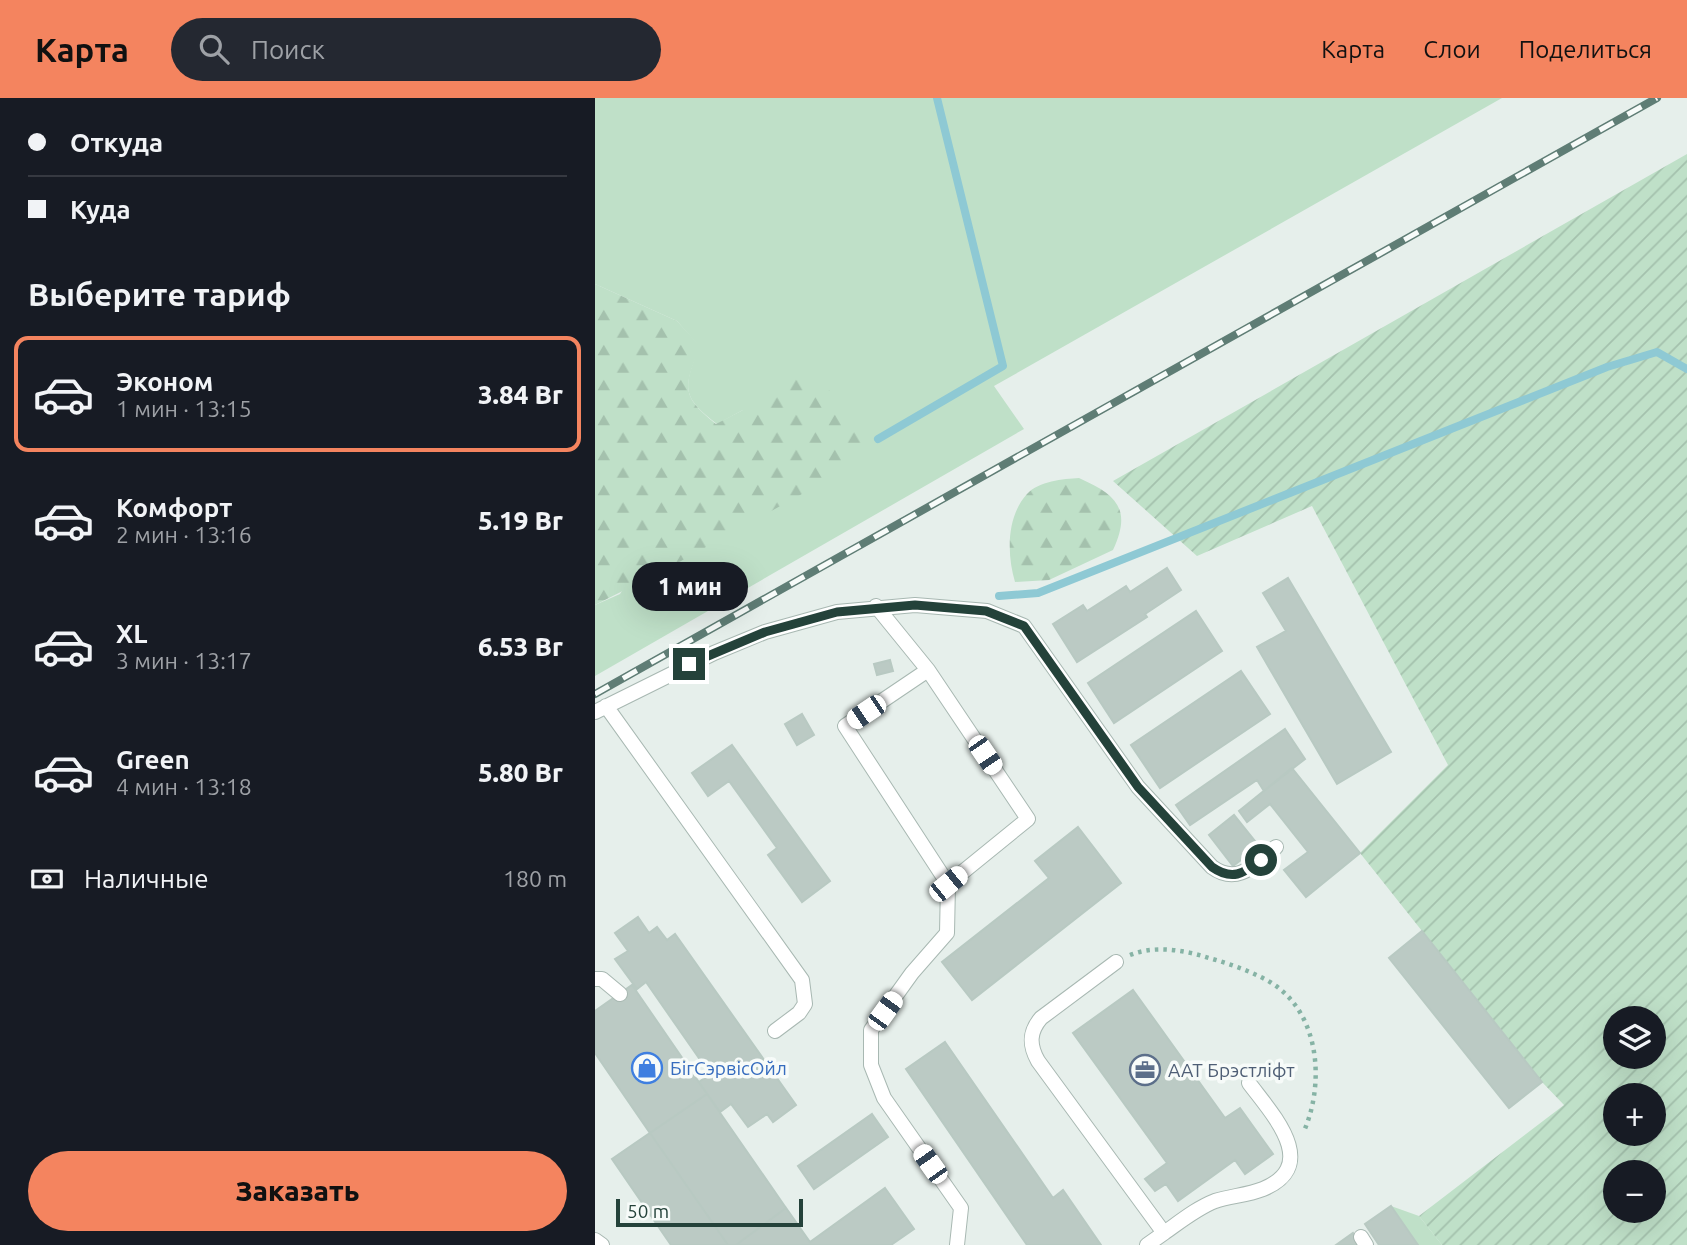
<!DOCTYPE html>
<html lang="ru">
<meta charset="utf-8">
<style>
body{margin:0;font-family:Ubuntu,sans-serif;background:#242831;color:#f1f3f6;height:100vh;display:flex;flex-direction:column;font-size:26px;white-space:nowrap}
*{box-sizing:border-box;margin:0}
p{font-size:23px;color:#9ea1a6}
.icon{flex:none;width:38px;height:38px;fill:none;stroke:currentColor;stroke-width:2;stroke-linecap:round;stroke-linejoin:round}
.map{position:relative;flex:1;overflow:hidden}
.panel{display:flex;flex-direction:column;background:#171b24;width:595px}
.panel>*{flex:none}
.banner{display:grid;align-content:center;height:154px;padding:0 28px;background:#171b24}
.buttons{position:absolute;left:1008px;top:908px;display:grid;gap:14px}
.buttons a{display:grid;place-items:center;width:63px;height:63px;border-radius:50%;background:#171b24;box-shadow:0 7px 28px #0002;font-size:35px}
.scale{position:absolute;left:21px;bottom:18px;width:187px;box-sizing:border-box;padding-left:7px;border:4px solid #24423a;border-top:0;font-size:19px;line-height:24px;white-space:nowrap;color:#24423a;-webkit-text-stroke:5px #f7fbf9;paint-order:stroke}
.end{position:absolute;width:32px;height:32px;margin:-16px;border:9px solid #24423a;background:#fff;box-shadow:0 0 0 4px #fff}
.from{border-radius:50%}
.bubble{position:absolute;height:49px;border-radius:24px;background:#171b24;box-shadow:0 7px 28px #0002;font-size:23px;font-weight:800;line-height:49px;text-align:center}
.car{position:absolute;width:21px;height:42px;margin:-21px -10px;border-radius:9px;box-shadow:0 0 5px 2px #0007;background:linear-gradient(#fff 24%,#345 0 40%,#fff 0 76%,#345 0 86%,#fff 0)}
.banner b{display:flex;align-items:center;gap:24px;height:66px;font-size:26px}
.banner b+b{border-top:2px solid #363941}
.banner i{width:18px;height:18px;background:#f1f3f6}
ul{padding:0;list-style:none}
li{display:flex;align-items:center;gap:21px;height:116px;margin:0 14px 10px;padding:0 14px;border:4px solid transparent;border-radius:14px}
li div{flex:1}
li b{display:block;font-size:26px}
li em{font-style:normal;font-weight:800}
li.selected{border-color:#f4845f}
li>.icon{width:63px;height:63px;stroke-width:1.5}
h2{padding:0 28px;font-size:32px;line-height:84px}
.pay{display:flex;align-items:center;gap:18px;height:77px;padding:0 28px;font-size:26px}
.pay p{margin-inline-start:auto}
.primary-button{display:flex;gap:14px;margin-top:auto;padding:14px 28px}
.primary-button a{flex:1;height:80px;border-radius:42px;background:#f4845f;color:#111;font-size:28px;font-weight:800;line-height:80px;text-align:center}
header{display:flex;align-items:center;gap:42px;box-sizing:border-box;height:98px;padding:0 35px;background:#f4845f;color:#111}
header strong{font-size:33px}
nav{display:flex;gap:38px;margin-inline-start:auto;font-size:24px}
.search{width:490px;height:63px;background:#242831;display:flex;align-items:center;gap:18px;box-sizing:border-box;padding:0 24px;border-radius:38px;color:#9ea1a6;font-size:26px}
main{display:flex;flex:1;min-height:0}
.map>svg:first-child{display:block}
.green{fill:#bfe0c8}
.forest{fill:url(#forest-firs)}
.garden{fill:url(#garden-furrows);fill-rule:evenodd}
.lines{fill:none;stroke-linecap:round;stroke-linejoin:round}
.stream{stroke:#8ec9d4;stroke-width:8}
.building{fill:#bbcac4;stroke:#b8c9c2;stroke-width:2}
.service-casing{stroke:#a8b8b2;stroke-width:16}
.path{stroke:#86b3a5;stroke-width:4.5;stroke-dasharray:3.5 5;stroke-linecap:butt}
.service{stroke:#fff;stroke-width:14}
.rail-casing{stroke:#5f7d75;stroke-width:8}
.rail{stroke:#f7fbf9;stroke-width:5;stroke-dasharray:16;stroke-linecap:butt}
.route{stroke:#24423a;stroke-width:9}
.labels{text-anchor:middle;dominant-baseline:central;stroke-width:7;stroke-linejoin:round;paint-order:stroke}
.shop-label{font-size:19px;fill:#366cbe;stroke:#f7fbf9;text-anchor:start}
.service-label{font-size:19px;fill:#4e5e75;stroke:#f7fbf9;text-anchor:start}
</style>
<header>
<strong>Карта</strong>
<div class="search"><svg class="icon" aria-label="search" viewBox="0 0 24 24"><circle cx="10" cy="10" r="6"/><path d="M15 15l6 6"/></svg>Поиск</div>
<nav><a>Карта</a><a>Слои</a><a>Поделиться</a></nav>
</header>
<main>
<section class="panel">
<div class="banner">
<b><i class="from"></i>Откуда</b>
<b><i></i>Куда</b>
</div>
<h2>Выберите тариф</h2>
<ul>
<li class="selected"><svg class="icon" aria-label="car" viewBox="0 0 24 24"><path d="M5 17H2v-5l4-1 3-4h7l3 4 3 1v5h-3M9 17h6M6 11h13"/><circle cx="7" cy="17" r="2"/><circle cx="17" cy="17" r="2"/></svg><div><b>Эконом</b><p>1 мин · 13:15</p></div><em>3.84 Br</em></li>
<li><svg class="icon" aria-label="car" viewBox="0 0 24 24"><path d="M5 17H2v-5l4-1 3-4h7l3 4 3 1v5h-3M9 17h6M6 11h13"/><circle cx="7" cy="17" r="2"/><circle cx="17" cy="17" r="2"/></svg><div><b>Комфорт</b><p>2 мин · 13:16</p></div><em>5.19 Br</em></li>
<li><svg class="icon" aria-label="car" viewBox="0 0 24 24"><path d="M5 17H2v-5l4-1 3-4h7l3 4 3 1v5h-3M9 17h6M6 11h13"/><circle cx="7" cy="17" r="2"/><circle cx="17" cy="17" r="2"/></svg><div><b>XL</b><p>3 мин · 13:17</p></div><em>6.53 Br</em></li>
<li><svg class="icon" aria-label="car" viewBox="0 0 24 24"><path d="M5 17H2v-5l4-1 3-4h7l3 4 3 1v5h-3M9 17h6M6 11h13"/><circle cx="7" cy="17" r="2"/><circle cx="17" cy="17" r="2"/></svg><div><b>Green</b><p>4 мин · 13:18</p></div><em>5.80 Br</em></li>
</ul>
<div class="pay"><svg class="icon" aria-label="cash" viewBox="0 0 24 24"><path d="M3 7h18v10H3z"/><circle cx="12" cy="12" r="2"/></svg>Наличные<p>180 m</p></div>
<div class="primary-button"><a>Заказать</a></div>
</section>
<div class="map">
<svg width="1092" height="1147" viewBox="0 0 1092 1147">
<defs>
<pattern id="forest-firs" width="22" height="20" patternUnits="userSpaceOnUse" patternTransform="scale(1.75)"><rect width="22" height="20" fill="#bfe0c8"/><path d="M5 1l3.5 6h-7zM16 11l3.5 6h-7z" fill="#a4c1ad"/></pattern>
<pattern id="garden-furrows" width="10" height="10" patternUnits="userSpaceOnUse" patternTransform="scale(1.75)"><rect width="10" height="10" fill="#bfe0c8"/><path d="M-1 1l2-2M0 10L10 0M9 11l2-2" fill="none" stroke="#a4c1ad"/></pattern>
</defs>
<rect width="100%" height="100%" fill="#e6efeb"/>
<path class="green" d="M0,0H907L399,288L429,331L0,578V507L25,496L148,312L122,326C85,298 89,290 104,248L82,223L0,186Z
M796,1108L824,1118L847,1147H823Z"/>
<path class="forest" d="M0,186L82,223L105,248C89,290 85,297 121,326L148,312L195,277C253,292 253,308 272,360L77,468L0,507Z
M484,380C522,397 537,411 518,452L454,482L420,484C412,457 411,419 432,396C444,383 468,381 484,380Z"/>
<path class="garden" d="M1092,56V1147H847L824,1118L969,1007L947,984L765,755L853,667L717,408L602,458L518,383ZM1020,920H1059V959H1020ZM1020,998H1059V1036H1020ZM1020,1074H1059V1113H1020Z"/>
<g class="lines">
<path class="stream" d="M283,341L408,268L342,0
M404,498L443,495L1012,269L1062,254L1092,271"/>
</g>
<path class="building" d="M572,470L586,492L550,516L552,519L482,564L458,526L488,507L492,513L531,488L535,494Z
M693,480L796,654L742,686L662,549L691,533L668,495Z
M601,513L627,553L519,625L493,585Z
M295,562L298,573L282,577L279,566Z
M646,573L675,616L565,690L536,647Z
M207,616L219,637L202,647L190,626Z
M690,631L710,661L669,693L662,682L595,727L581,707Z
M137,647L235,783L207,804L173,757L182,750L134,683L113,698L97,675Z
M697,670L765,755L711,799L689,772L713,754L675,706L652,724L644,713Z
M639,717L664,748L638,768L614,737Z
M483,729L526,785L377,902L347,864L454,780L440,763Z
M43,819L54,835L62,829L72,842L80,836L201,1007L178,1024L172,1016L153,1029L136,1006L125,1014L104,984L115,976L51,884L42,891L20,861L33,853L20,835Z
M827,833L947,984L914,1010L794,860Z
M37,887L112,996L55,1035L0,955V913Z
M538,892L630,1020L645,1010L678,1056L650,1076L640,1062L583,1103L571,1086L560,1093L550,1081L572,1065L478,935Z
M350,944L458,1100L468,1092L506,1147H432L311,971Z
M112,996L191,1110L141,1147H133L55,1035Z
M277,1016L293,1039L219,1091L203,1068Z
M55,1035L133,1147H76L17,1061Z
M290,1090L319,1131L296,1147H141L191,1110L215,1144Z
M796,1108L823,1147H784L770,1126Z
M758,1135L767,1147H741Z"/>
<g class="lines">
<g class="service-casing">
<path id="service" d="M281,508L333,572L433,721L353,786L250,628L333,572
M11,608L207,882L210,906L204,915L180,933
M0,614L119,555L170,534L242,514L320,507L392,513L429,528L543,689L617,769C643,788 660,766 681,749
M353,786L352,835L317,875L276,932V967L289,1000L366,1110L362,1147
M521,864L446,920C434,934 434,947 443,963L569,1135C586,1123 602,1110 620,1103C636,1098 653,1097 668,1091C726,1067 677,1016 654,985
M0,881H7L25,896
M766,1139L771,1147
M0,1142L7,1147
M552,1147L569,1135"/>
</g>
<path class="path" d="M535,857C560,847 589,852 614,860C635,866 656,873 675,884C725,914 730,985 709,1033"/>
<use href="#service" class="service"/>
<g class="rail-casing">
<path id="rail" d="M0,596L1062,0"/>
</g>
<use href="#rail" class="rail"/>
</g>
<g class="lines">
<path class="route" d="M94,566L170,534L242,514L320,507L391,513L429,528L543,689L617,769C637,783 648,776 666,762"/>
</g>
<defs>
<g id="shop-ring" transform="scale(1.575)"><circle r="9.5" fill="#f7fbf9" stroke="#3f7fe0" stroke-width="1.5"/><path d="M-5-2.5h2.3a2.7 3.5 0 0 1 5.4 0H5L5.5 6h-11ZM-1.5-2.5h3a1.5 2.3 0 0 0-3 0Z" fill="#3f7fe0"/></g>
<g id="office-ring" transform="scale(1.575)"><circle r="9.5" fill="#f7fbf9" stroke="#5c6f8a" stroke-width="1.5"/><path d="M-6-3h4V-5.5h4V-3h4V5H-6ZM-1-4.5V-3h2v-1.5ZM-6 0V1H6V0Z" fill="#5c6f8a"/></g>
</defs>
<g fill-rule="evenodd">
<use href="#shop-ring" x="52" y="970"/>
<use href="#office-ring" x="550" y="972"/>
</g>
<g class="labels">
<g class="shop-label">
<text x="75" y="970">БігСэрвісОйл</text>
</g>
<g class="service-label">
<text x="573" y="972">ААТ Брэстліфт</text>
</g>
</g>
</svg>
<div class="buttons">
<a><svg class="icon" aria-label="layers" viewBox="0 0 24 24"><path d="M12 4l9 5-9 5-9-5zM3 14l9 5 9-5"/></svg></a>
<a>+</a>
<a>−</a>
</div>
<div class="scale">50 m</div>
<i class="end from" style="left:666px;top:762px"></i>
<i class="end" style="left:94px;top:566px"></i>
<div class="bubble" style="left:37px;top:464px;width:116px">1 мин</div>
<i class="car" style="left:271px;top:614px;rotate:236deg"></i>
<i class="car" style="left:390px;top:657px;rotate:146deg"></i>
<i class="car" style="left:353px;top:786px;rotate:51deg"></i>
<i class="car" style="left:290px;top:913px;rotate:36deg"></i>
<i class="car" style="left:335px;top:1066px;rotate:325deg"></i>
</div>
</main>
